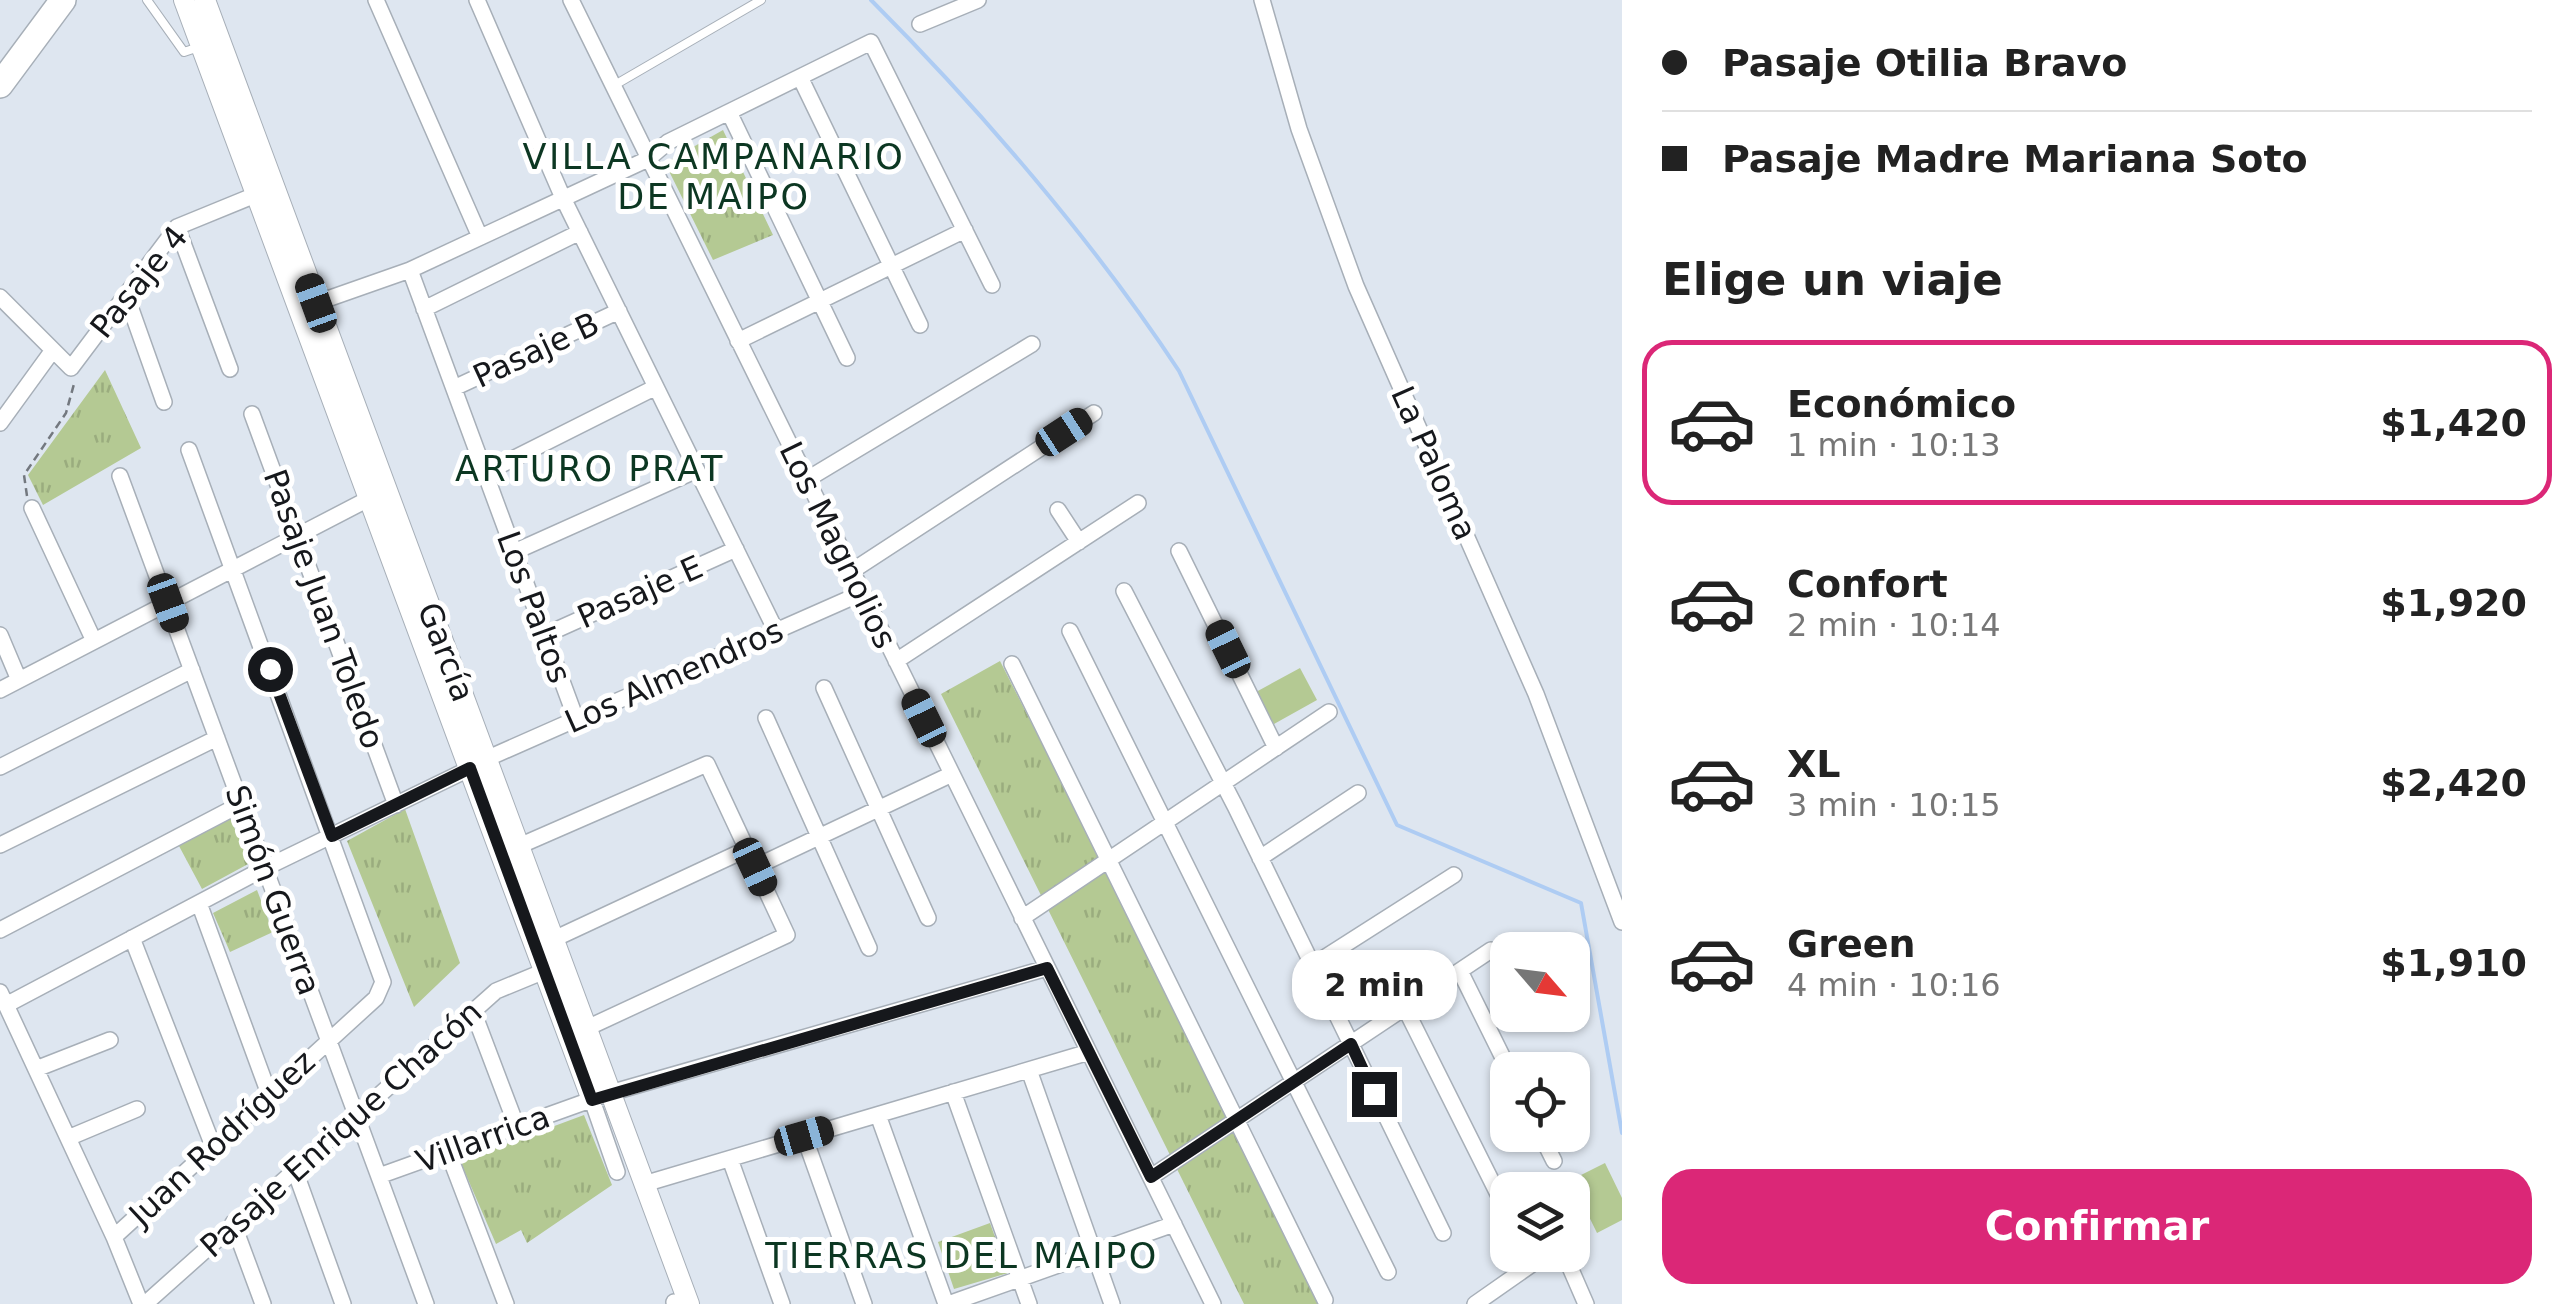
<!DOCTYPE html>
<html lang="es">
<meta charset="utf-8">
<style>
body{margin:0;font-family:"DejaVu Sans",sans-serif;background:#f6f6f6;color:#222;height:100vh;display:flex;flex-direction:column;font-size:38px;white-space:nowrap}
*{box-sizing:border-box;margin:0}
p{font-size:32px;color:#767676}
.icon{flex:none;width:55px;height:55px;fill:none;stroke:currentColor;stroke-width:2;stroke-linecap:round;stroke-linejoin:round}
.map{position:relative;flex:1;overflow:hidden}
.details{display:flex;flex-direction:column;background:#fff;width:950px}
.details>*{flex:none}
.banner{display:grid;align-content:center;height:220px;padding:0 40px;background:#fff}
.needle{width:65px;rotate:118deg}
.controls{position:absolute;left:1490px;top:932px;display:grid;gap:20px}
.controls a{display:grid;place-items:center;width:100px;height:100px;border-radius:20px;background:#fff;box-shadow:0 2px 8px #0004;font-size:50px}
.end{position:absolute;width:45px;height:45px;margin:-22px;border:12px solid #16181c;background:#fff;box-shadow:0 0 0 5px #fff}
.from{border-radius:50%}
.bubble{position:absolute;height:70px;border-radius:30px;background:#fff;box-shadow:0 2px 8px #0004;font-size:32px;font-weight:600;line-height:70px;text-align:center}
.car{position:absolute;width:30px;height:60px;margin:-30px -15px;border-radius:12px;box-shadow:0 0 8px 2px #0007;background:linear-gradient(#222 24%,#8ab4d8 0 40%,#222 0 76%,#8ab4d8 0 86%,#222 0)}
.banner b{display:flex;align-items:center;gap:35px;height:95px;font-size:38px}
.banner b+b{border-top:2px solid #e0e0e0}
.banner i{width:25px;height:25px;background:#222}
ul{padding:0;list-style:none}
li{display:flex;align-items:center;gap:30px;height:165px;margin:0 20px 15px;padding:0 20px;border:5px solid transparent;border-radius:30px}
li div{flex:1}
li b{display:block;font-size:38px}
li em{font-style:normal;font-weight:600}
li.current{border-color:#db2777}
li>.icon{width:90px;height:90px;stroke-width:1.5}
h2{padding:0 40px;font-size:45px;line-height:120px}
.cta{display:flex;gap:20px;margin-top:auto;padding:20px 40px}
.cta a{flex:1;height:115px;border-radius:30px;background:#db2777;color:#fff;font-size:40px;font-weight:600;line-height:115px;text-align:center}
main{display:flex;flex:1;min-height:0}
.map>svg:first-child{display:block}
.grass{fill:url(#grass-tufts)}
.garden{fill:#b4c993}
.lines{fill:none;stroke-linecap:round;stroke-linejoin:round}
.stream{stroke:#aeccf3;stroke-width:4}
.service-casing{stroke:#a7afb8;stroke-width:10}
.minor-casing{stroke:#a7afb8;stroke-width:18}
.tertiary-casing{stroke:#a7afb8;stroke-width:22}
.primary-casing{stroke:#a7afb8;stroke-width:28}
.path{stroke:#73787f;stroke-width:2.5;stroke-dasharray:8 5;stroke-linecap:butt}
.service{stroke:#fff;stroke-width:8}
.minor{stroke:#fff;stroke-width:15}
.tertiary{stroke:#fff;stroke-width:20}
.primary{stroke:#fff;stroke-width:25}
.route{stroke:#16181c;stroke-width:12}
.labels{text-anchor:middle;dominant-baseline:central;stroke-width:10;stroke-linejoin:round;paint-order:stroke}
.street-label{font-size:32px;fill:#16181c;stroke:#fff}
.neighbourhood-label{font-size:35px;letter-spacing:2.5px;fill:#0c3722;stroke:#fff}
</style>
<main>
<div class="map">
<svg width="1622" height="1304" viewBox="0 0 1622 1304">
<defs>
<pattern id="grass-tufts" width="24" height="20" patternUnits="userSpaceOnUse" patternTransform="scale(2.5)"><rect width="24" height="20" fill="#b4c993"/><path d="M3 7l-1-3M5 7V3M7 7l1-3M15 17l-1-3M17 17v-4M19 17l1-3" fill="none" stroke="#9aac7e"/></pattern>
</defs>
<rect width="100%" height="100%" fill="#dee6f0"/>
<path class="grass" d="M723,130L773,235L713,260L665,163Z
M105,370L141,448L43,505L28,475Z
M1000,661L1327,1304H1244L941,694Z
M405,809L460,963L414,1007L347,841Z
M230,818L250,863L202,889L179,846Z
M257,890L273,932L230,952L213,913Z
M584,1115L612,1185L527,1243L521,1230L496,1244L460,1161Z
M990,1223L1008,1273L954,1289L938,1242Z"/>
<path class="garden" d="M1300,668L1317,700L1274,724L1256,692Z
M1605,1163L1622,1198V1220L1597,1233L1571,1180Z"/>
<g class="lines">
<path class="stream" d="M871,0C979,108 1095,243 1179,371L1397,825L1581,903L1622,1133"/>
<g class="service-casing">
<path id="service" d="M147,0L184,52L199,47
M613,86L761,0"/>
</g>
<g class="minor-casing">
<path id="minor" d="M376,0L480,237
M477,0L563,198L776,631
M571,0L1213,1304
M1262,0L1299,129L1356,286L1536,694L1622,922
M920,24L978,0
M800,77L920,325
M729,112L847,358
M177,227L230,369
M410,270L576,719
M126,295L164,402
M0,297L71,368L177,227L265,191
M316,303L410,270L648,159L668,142L871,42L992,285
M424,309L580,232
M738,341L965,230
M454,388L619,311
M252,414L396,805
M0,423L53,350
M485,473L656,387
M120,476L426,1304
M806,480L1032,344
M32,508L94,641
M1058,510L1079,542
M1179,551L1276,748
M514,552L697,470
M852,571L1094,413
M1124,591L1235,806L1443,1233
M1070,631L1388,1272
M0,635L19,680
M545,635L736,549
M896,661L1138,503
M1012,664L1325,1300
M824,688L928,918
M0,690L378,494
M766,718L869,948
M486,759L862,593
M0,767L192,670
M0,845L217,738
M519,846L707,764L787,935L587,1028
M1260,858L1358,793
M755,867L952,774
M199,903L269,1094
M1022,918L1329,712
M0,930L241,804
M132,938L213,1146
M554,939L747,849
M1313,965L1454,875
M1460,971L1509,1070
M0,992L114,1237L141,1304
M6,1005L265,868L471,768
M1405,1008L1500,1198
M473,1011L517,1127
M36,1069L110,1040
M1029,1070L1112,1304
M953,1092L1029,1304
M592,1100L617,1172
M878,1115L946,1304
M1541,1135L1554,1161
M804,1136L864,1304
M68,1138L137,1109
M448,1152L506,1304
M730,1159L782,1304
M294,1168L343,1304
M379,1176L610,1093L1047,968
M1151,1177L1491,950
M644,1184L1089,1052
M233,1223L263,1304
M114,1237L376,998L383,982L189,450
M1558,1255L1569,1265L1586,1304
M674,1302L675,1304
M145,1304L496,991L547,970
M948,1304L1174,1224
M1475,1304L1545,1255"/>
</g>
<g class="tertiary-casing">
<path id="tertiary" d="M184,0L592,1100
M205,0L689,1304"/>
</g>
<g class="primary-casing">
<path id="primary" d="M0,85L63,0"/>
</g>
<path class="path" d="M27,496L24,475L66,413L74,384"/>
<use href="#service" class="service"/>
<use href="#minor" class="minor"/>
<use href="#tertiary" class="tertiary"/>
<use href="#primary" class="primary"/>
</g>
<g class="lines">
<path class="route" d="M270,669L332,836L470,768L592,1100L1047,968L1151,1177L1351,1044L1374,1094"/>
</g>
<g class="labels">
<g class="street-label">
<text transform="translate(139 282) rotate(-51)">Pasaje 4</text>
<text transform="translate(536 350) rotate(-25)">Pasaje B</text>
<text transform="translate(1434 463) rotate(66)">La Paloma</text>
<text transform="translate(838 545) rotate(64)">Los Magnolios</text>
<text transform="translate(640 592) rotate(-24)">Pasaje E</text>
<text transform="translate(534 607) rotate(70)">Los Paltos</text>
<text transform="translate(324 609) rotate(70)">Pasaje Juan Toledo</text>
<text transform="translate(446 652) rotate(69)">García</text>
<text transform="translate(674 676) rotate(-24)">Los Almendros</text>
<text transform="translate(273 890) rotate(70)">Simón Guerra</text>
<text transform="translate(341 1129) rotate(-42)">Pasaje Enrique Chacón</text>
<text transform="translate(222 1138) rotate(-43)">Juan Rodríguez</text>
<text transform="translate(483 1139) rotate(-20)">Villarrica</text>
</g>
<g class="neighbourhood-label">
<text x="714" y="157">VILLA CAMPANARIO<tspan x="714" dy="40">DE MAIPO</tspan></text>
<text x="590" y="469">ARTURO PRAT</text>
<text x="962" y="1256">TIERRAS DEL MAIPO</text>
</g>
</g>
</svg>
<div class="controls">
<a><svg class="needle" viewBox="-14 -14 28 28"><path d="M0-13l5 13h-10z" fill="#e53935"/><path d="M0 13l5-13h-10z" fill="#767676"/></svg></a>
<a><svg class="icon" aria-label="locate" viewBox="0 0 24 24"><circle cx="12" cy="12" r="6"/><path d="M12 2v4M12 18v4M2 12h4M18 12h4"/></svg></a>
<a><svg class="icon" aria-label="layers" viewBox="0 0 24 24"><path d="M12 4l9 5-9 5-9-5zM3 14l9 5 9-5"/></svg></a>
</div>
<i class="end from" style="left:270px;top:669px"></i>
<i class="end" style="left:1374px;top:1094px"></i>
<div class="bubble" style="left:1292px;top:950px;width:165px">2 min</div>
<i class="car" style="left:316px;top:303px;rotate:340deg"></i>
<i class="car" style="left:1064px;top:432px;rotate:57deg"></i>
<i class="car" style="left:168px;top:603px;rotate:160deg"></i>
<i class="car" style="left:1228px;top:649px;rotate:334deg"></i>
<i class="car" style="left:924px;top:718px;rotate:334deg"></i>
<i class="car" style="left:755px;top:867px;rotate:155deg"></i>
<i class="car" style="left:804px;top:1136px;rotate:74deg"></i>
</div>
<section class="details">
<div class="banner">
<b><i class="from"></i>Pasaje Otilia Bravo</b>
<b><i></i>Pasaje Madre Mariana Soto</b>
</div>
<h2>Elige un viaje</h2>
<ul>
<li class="current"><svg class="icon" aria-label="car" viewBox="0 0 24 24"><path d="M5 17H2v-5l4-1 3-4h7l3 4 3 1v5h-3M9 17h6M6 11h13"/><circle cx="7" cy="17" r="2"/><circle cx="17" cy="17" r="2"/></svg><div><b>Económico</b><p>1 min · 10:13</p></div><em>$1,420</em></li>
<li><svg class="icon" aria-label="car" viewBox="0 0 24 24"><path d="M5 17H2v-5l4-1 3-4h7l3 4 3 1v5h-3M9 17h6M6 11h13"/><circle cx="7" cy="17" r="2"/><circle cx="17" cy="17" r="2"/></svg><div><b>Confort</b><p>2 min · 10:14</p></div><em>$1,920</em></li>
<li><svg class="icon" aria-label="car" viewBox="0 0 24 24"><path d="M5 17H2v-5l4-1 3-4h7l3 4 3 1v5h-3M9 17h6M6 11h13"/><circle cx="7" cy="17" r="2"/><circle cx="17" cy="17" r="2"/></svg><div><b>XL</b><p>3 min · 10:15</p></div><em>$2,420</em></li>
<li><svg class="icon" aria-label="car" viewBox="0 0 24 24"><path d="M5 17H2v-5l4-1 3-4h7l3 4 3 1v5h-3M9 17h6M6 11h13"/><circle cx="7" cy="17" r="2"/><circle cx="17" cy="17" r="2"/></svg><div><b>Green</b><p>4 min · 10:16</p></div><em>$1,910</em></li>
</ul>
<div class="cta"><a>Confirmar</a></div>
</section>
</main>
